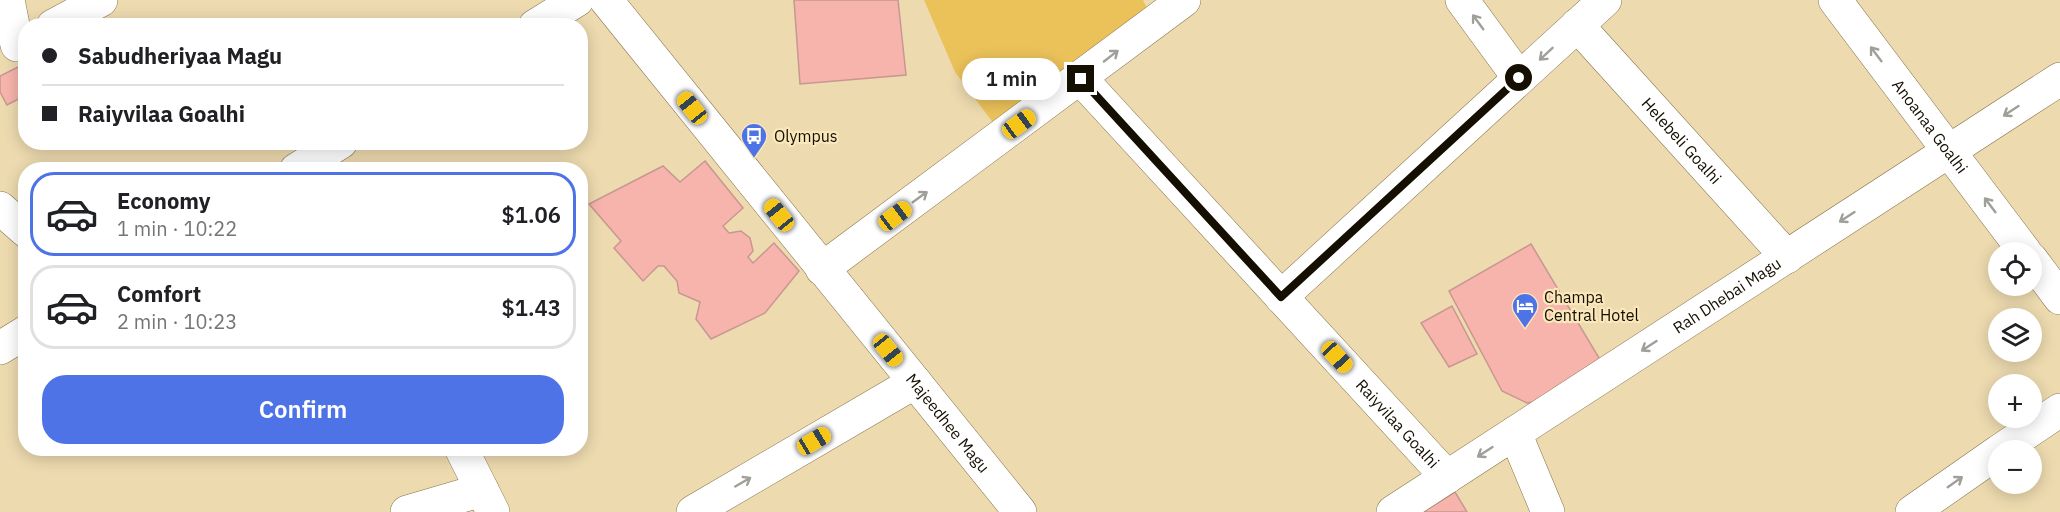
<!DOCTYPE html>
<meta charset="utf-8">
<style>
body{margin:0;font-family:"IBM Plex Sans",sans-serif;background:#f6f6f6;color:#202124;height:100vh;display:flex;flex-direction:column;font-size:22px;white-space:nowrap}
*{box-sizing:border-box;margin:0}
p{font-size:20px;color:#757577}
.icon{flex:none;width:33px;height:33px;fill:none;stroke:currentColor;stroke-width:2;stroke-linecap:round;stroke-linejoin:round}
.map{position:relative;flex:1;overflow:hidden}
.sheet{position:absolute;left:18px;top:162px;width:570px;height:294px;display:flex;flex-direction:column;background:#fff;border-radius:24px;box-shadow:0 3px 15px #0003}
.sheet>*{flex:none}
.guide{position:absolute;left:18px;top:18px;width:570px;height:132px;border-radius:24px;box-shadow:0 3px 15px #0003;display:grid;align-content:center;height:132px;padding:0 24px;background:#fff}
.buttons{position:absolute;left:1988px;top:242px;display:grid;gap:12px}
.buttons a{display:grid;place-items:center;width:54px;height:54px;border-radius:50%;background:#fff;box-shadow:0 3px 15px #0003;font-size:30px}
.end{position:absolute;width:27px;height:27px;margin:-14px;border:8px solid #150f02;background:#fff;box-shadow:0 0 0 3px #fff}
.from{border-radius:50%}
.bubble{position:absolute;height:42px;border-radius:21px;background:#fff;box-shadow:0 3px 15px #0003;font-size:20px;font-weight:600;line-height:42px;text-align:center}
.car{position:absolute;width:18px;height:36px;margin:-18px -9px;border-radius:8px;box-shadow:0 0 4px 2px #0007;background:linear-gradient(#f5c518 24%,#345 0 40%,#f5c518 0 76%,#345 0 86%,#f5c518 0)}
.guide b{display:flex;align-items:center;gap:21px;height:57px;font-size:22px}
.guide b+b{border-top:2px solid #e0e0e0}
.guide i{width:15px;height:15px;background:#202124}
ul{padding:10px 0 0;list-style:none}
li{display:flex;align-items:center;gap:18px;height:84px;margin:0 12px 9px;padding:0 12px;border:3px solid #e0e0e0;border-radius:24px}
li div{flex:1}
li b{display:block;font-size:22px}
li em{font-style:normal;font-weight:600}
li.active{border-color:#4d73e7}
li>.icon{width:54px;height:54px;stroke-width:1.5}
.action{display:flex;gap:12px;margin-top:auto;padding:12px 24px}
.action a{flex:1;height:69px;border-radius:24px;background:#4d73e7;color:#fff;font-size:24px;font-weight:600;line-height:69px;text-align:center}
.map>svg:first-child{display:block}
.green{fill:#ebc25a}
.building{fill:#f6b4ac;stroke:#c89791;stroke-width:1.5}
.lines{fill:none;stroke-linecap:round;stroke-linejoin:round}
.street-casing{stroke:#85744c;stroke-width:34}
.secondary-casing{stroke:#85744c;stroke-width:34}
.street{stroke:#fff;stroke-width:33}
.secondary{stroke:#fff;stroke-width:33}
.oneway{stroke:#a19f9a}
.route{stroke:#150f02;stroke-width:8}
.labels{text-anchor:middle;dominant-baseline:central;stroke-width:4.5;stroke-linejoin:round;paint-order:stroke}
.street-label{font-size:16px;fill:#150f02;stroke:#fbe7bc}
.poi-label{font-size:16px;fill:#150f02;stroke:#fbe7bc;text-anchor:start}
</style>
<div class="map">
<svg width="2060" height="512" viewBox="0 0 2060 512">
<rect width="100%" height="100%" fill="#eddaaf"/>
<path class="green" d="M924,0H1143L1154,22L1003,136L955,72Z"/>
<path class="building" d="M794,0H898L906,75L800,84Z
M26,63V95L7,105L0,92V76Z
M705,161L743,208L723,226L729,233L741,231L750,238L753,251L748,257L753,263L774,243L799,271L765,313L711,339L696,319L700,302L679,293L677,281L664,266H658L643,281L614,248L621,241L589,204L663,166L680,182Z
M1531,244L1605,368L1554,399L1527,403L1502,391L1449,291Z
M1452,306L1477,354L1449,367L1421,323Z
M1455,492L1467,512H1423Z"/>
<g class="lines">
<g class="street-casing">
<g id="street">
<path d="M8,0L17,45"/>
<path d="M1462,0L1519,78"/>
<path id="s1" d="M1835,0L2025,252"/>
<path id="s2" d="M1577,25L1787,257"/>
<path d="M53,26L101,0"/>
<path d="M535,26L577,0"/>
<path id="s3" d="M1081,79L1447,477"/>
<path d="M296,170L341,142"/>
<path d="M0,208L26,231"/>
<path d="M2031,259L2060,298"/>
<path d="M822,269L1184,0"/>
<path d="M1281,297L1605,0"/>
<path d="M0,348L26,332"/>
<path d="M1515,433L1548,512"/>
<path d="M461,448L493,512"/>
<path d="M2001,450L2060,410"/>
<path d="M407,512L482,490"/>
<path d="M693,512L915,382"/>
<path id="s4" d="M1393,512L2060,79"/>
<path d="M1912,512L1998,452"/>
</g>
</g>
<g class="secondary-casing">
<g id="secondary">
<path id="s5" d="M606,0L1020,512"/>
</g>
</g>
<use href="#street" class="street"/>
<use href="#secondary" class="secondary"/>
</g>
<defs><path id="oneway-shaft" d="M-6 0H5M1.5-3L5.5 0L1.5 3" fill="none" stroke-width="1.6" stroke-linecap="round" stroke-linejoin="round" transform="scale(1.5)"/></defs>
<g class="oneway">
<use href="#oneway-shaft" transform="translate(1478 22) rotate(-126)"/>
<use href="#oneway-shaft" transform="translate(1546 54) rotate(137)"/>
<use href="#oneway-shaft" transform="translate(1876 54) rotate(-127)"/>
<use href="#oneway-shaft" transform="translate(1111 56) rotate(-38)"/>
<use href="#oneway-shaft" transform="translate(2011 111) rotate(147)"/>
<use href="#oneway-shaft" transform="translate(920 197) rotate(-36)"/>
<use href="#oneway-shaft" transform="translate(1990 205) rotate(-127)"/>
<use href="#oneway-shaft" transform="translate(1847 217) rotate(147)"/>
<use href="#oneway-shaft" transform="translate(1649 346) rotate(147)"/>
<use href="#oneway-shaft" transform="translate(1485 452) rotate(147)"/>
<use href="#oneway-shaft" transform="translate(743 482) rotate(-30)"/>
<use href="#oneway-shaft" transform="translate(1955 482) rotate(-35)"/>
</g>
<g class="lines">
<path class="route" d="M1081,79L1281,297L1519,78"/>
</g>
<defs>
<g id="bus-pin" transform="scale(1.35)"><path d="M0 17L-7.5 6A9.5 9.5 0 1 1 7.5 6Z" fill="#4d73e7" stroke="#fbe7bc"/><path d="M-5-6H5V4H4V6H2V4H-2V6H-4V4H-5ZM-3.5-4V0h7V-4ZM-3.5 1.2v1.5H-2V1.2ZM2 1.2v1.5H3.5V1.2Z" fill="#fff"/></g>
<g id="hotel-pin" transform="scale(1.35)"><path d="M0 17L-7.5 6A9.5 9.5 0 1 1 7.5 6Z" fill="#4d73e7" stroke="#fbe7bc"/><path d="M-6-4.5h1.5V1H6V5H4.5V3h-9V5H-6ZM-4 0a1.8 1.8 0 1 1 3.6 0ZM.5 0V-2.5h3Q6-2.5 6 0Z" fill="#fff"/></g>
</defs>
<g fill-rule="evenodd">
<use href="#bus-pin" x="754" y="136"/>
<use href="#hotel-pin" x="1525" y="306"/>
</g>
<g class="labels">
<g class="street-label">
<text stroke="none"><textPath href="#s1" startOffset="158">Anoanaa Goalhi</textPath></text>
<text stroke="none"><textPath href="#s2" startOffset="156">Helebeli Goalhi</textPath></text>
<text stroke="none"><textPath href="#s4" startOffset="398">Rah Dhebai Magu</textPath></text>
<text stroke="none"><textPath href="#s5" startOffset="544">Majeedhee Magu</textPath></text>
<text stroke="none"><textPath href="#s3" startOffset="468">Raiyvilaa Goalhi</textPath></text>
</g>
<g class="poi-label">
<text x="774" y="136">Olympus</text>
<text x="1544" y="297">Champa<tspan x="1544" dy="18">Central Hotel</tspan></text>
</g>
</g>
</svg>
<div class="buttons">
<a><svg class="icon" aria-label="locate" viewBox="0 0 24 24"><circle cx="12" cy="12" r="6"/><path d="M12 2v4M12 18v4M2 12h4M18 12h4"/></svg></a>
<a><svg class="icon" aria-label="layers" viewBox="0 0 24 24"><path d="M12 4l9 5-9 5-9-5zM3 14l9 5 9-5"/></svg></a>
<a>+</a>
<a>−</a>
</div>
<i class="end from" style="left:1519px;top:78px"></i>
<i class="end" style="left:1081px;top:79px"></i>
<div class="bubble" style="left:962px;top:58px;width:99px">1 min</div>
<i class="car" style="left:692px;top:108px;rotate:321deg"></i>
<i class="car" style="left:1019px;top:124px;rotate:54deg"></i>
<i class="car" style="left:779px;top:215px;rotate:321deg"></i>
<i class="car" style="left:895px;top:216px;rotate:53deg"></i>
<i class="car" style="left:888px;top:350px;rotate:141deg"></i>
<i class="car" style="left:1337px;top:357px;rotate:137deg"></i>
<i class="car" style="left:814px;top:441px;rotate:59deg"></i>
<div class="guide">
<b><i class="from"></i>Sabudheriyaa Magu</b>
<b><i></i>Raiyvilaa Goalhi</b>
</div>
<section class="sheet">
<ul>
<li class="active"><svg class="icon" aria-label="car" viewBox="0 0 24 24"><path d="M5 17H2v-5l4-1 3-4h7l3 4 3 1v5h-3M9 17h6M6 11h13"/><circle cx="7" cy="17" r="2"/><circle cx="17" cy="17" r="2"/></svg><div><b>Economy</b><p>1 min · 10:22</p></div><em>$1.06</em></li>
<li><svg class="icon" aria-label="car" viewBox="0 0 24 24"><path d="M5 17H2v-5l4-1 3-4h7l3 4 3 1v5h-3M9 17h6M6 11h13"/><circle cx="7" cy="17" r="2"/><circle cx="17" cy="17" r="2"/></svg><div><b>Comfort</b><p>2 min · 10:23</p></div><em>$1.43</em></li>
</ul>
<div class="action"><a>Confirm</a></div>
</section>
</div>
